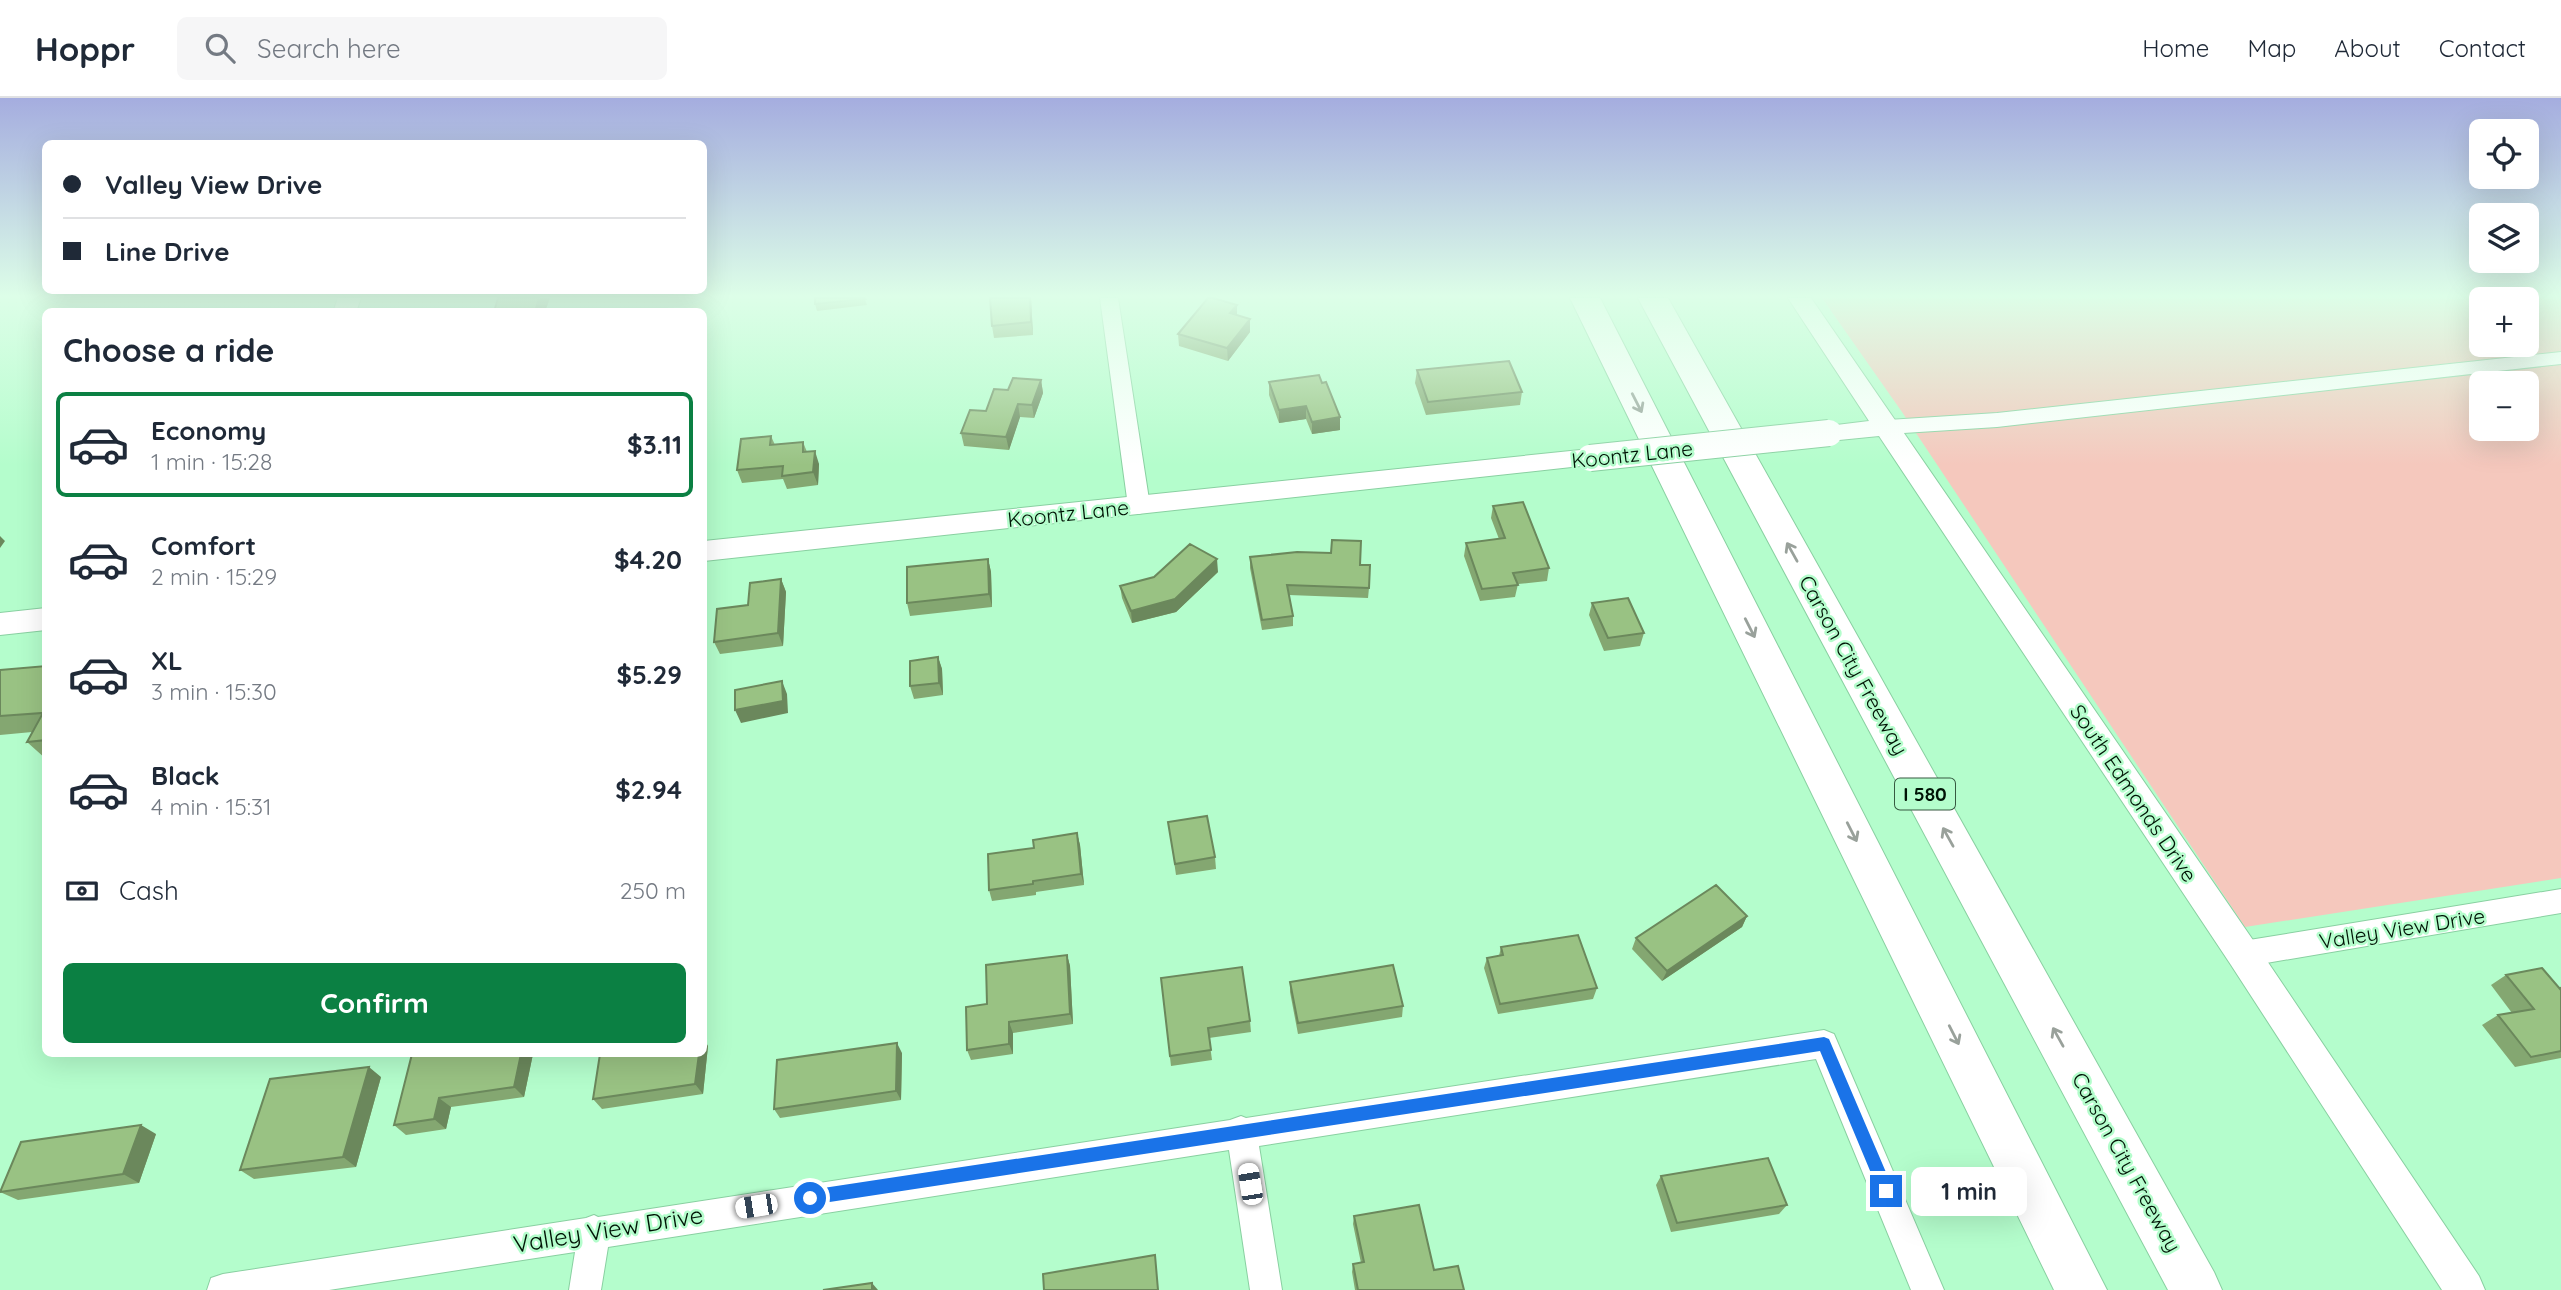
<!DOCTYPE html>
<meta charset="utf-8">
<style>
body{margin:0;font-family:Quicksand,sans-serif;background:#f6f6f7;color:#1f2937;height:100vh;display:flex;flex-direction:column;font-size:26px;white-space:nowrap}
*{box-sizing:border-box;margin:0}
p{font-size:23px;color:#747a83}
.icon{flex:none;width:38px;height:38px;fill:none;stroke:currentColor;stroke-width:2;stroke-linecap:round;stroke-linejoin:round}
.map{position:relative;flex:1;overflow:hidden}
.drawer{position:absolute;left:42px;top:210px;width:665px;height:749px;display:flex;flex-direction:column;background:#fff;border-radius:10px;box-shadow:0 7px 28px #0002}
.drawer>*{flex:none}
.guide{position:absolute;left:42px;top:42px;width:665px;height:154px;border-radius:10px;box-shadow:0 7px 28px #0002;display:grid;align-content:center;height:154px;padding:0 21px;background:#fff}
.buttons{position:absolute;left:2469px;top:21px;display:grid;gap:14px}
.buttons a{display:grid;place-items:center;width:70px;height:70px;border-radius:10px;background:#fff;box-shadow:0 7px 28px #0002;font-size:35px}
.end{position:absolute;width:32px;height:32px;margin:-16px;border:9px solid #1a73e8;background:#fff;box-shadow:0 0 0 4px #fff}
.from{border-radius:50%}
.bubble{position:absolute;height:49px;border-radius:10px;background:#fff;box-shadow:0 7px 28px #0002;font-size:23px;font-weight:700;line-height:49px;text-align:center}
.car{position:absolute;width:21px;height:42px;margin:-21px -10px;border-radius:9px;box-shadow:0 0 5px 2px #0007;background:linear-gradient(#fff 24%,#345 0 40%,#fff 0 76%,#345 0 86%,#fff 0)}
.guide b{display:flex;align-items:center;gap:24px;height:66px;font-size:26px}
.guide b+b{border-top:2px solid #e0e1e3}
.guide i{width:18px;height:18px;background:#1f2937}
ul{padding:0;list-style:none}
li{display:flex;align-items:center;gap:21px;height:105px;margin:0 14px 10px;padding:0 7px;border:4px solid transparent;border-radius:10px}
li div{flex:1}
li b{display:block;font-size:26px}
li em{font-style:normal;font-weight:700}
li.current{border-color:#0b8043}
li>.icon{width:63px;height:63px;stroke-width:1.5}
h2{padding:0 21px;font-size:32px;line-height:84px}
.pay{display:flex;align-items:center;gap:18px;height:77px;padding:0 21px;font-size:26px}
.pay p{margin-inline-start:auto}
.button{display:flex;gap:14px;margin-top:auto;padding:14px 21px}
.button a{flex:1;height:80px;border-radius:10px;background:#0b8043;color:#fff;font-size:28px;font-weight:700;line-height:80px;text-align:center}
header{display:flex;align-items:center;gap:42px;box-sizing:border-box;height:98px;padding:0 35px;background:#fff;border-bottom:2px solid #e0e1e3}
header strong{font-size:33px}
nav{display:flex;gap:38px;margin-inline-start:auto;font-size:24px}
.search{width:490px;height:63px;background:#f6f6f7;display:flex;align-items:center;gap:18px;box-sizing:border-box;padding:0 24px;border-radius:10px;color:#747a83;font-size:26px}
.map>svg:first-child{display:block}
.green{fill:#f5c8bd;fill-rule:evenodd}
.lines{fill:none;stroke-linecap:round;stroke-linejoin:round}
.minor-casing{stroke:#89d0a1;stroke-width:2}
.tertiary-casing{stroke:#89d0a1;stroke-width:2}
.motorway-casing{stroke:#89d0a1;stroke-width:2}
.minor{fill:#fff;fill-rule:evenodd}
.tertiary{fill:#fff;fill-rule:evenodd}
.motorway{fill:#fff;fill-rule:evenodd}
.tertiary-bridge-casing{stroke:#89d0a1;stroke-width:28;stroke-linecap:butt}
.tertiary-bridge{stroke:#fff;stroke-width:26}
.wall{fill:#84a771}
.shaded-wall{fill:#6b885c}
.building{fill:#99c283;stroke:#6b885c;stroke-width:2}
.oneway{stroke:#99a19b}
.route{fill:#1a73e8}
.labels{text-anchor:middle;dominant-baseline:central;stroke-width:5;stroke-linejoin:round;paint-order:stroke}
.shield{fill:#b4fdcc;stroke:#365941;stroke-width:2}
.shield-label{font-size:19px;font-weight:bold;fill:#001305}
.street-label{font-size:21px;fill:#001305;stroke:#b4fdcc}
.near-street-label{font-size:24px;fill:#001305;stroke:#b4fdcc}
</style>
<header>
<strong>Hoppr</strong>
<div class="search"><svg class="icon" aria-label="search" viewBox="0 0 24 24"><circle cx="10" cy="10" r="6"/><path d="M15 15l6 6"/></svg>Search here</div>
<nav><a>Home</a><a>Map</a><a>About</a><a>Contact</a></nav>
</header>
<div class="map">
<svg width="2561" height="1192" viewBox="0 0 2561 1192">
<rect width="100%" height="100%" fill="#b4fdcc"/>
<path class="green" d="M1822,200H2561V780L2245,829L1902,314ZM2482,201H2527V247H2482ZM2482,285H2527V331H2482Z"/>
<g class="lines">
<g class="minor-casing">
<path id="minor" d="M1100,200H1118L1150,408L1147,413L1139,416L1131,413L1128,408Z
M2561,254V266L1997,329L1888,336L1881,334L1878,329L1881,324L1888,322L1997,315Z
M2561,791V815L2243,869L2233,865L2229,856L2233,847L2243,843Z
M1824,932L1834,936L1944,1192H1911L1816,961L1259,1048L1282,1192H1250L1229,1052L608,1149L601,1192H569L575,1154L329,1192H207L211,1180L223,1176L586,1120L594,1117L598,1119L1230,1022L1241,1018L1246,1020Z"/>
</g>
<g class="tertiary-casing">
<path id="tertiary" d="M338,200H361L356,214H333Z
M1788,200H1811L2255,845L2479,1178L2485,1192H2442L2231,867L1879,338L1829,343L1820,341L1816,335L1820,329L1869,323Z
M1590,351L1599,354L1603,360L1599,366L704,463V443Z
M46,510V532L0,537V515Z"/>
</g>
<g class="motorway-casing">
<path id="motorway" d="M1570,200H1600L2107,1192H2054Z
M1638,200H1668L2214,1174L2222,1192H2168Z"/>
</g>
<use href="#minor" class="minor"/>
<use href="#tertiary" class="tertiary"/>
<use href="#motorway" class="motorway"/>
<g class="tertiary-bridge-casing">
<path id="tertiary-bridge" d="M1590,360L1829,335"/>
</g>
<use href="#tertiary-bridge" class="tertiary-bridge"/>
</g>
<path class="wall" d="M1031,200L1033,237L994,240L992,228Z
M865,201L867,207L817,213L815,206Z
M1237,217L1250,221V234L1228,263L1179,248L1178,236Z
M1417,272L1522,294L1520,307L1426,317L1415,285Z
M1041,282L1043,295L1034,320L1020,319L1009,352L964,348L961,335L1008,292Z
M1269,284L1340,332L1312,336L1306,321L1279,325L1269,297Z
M771,338L775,347L803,344L807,354L819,366L818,387L787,391L783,381L742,385L737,372Z
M1493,408L1549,470L1547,483L1518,486L1515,499L1480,503L1464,458L1466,445L1499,441L1491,420Z
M1250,459L1360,467L1369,490L1368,500L1289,497L1293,518V528L1262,532L1250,470Z
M988,461L991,474L992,509L910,518L907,505Z
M1218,474L1176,514L1132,525L1122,500L1120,488Z
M781,481L786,494L783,548L720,556L714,544L748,507Z
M1592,505L1644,535L1640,548L1604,553L1589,517Z
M938,559L942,571L943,597L914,601L910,588Z
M46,568V661L27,644L32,634L0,637V572Z
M1077,735L1080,747L1084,787L1036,794V797L992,803L989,792L1034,750Z
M1170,735L1215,759L1216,771L1176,777Z
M1747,818L1742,829L1662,883L1632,851L1636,840Z
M1501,849L1597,890L1593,901L1498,916L1484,870L1487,860L1499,858Z
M1067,857L1070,868L1073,926L1013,935V956L971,962L967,952L987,906Z
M2506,877L2561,890V960L2515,969L2482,927L2498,917L2512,915L2491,887Z
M1161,880L1250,923L1251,934L1209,940L1212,962L1171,968Z
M1290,884L1403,908L1402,919L1298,936L1290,894Z
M708,948L703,996L602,1011L593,1001Z
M902,955L901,1002L780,1020L774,1011Z
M412,956H533L524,999L451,1009L446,1031L406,1037L394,1027Z
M381,979L356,1069L254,1081L240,1072Z
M156,1036L139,1085L18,1102L0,1094Z
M1661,1078L1787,1107L1779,1116L1671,1134L1656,1087Z
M1354,1118L1434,1172L1464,1192H1355L1352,1174L1353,1166L1361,1165L1353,1126Z"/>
<path class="shaded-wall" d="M539,200H550L545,214H535Z
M1030,200H1031L1033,237L1031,224Z
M1237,207V220L1230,215Z
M1250,221V234L1228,263L1227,250Z
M1041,282L1043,295L1034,320L1032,307Z
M1018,306L1020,319L1009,352L1006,339Z
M1306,308V321L1279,325V312Z
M1340,319V332L1312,336V324Z
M815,353L819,366L818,387L813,374Z
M0,438L5,443L0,450Z
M988,461L991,474L992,509L989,496Z
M1217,461L1218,474L1176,514L1132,525L1131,513Z
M781,481L786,494L783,548L778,535Z
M938,559L942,571L943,597L939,585Z
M782,583L787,596L788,615L741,625L735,612Z
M1077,735L1080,747L1084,787L1081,776Z
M1747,818L1742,829L1662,883L1667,873Z
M1067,857L1070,868L1073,926L1070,916Z
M1009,924L1013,935V956L1009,946Z
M704,941L708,948L703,996L695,986L699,956H704Z
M897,945L902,955L901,1002L896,993Z
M521,956H533L524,999L514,989Z
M369,969L381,979L356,1069L343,1059Z
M439,1000L451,1009L446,1031L434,1021Z
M141,1027L156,1036L139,1085L123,1076Z
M872,1185L878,1192H872Z"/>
<path class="building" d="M498,200H539L535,214H494Z
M815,200H864L865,201L815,206Z
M990,200H1030L1031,224L992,228Z
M1208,200H1213L1237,207L1230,215L1250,221L1227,250L1178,236Z
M1509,263L1522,294L1428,304L1417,272Z
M1319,277L1322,285L1326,284L1340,319L1312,324L1306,308L1279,312L1269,284Z
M1013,280L1041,282L1032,307L1018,306L1006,339L961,335L970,312L986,313L994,291L1008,292Z
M771,338L770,347L803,344V354L815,353L813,374L782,378L783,368L737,372L741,341Z
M1523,404L1549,470L1513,475L1518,487L1482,491L1466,445L1505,440L1493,408Z
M1332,442L1361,443L1360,467H1370L1369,490L1287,487L1293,518L1262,522L1250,459L1297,454L1331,455Z
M1190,446L1217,461L1175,501L1131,513L1120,488L1154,479Z
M988,461L989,496L907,505V469Z
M781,481L778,535L714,544L717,511L748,507L750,485Z
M1628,500L1644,535L1608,540L1592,505Z
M938,559L939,585L910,588V563Z
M46,568V642L27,644L43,615L0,618V572Z
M782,583L783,603L735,612V592Z
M1207,718L1215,759L1175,766L1168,724Z
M1077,735L1081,776L1033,783V786L989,792L988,756L1034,750L1033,742Z
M1716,787L1747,818L1667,873L1636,840Z
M1578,837L1597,890L1500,906L1487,860L1503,857L1501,849Z
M1067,857L1070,916L1009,924V946L967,952L966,909L987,906L986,867Z
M1393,867L1403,908L1298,925L1290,884Z
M1242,869L1250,923L1208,930L1211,952L1170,958L1161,880Z
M2542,870L2560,891L2561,890V953L2531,959L2498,917L2534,911L2506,877Z
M897,945L896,993L774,1011L777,962Z
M412,956H521L514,989L439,1000L434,1021L394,1027Z
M600,956H699L695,986L593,1001Z
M369,969L343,1059L240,1072L270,981Z
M141,1027L123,1076L0,1094L21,1044Z
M1768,1060L1787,1107L1677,1125L1661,1078Z
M1419,1107L1434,1172L1458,1168L1464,1192H1358L1353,1166L1364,1164L1354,1118Z
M1155,1157L1158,1192H1044L1043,1176Z
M872,1185V1192H823Z"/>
<defs><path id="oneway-shaft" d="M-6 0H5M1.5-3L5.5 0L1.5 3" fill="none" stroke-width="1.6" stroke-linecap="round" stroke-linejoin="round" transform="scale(1.75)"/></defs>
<g class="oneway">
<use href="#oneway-shaft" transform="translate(1637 305) rotate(63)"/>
<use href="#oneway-shaft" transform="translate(1792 454) rotate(-119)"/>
<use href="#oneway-shaft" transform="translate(1750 530) rotate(63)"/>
<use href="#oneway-shaft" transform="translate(1852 734) rotate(63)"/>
<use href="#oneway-shaft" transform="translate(1948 739) rotate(-119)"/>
<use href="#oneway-shaft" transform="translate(1954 937) rotate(63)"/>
<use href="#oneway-shaft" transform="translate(2058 939) rotate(-119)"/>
</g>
<linearGradient id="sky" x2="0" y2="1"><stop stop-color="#a5addf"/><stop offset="0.54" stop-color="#ddfee8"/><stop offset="1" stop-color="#ddfee8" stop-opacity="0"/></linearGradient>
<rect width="2561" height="367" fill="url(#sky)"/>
<path class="route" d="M1824,939L1829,941L1894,1093L1892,1099L1886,1101L1881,1099L1820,953L810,1107L805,1105L803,1100L805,1094L810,1092Z"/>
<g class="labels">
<rect class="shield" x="1895" y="680.5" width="60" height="31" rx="5"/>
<g class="shield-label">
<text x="1925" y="696">I 580</text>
</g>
<g class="street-label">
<text transform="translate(1632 356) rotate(-6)">Koontz Lane</text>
<text transform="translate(1068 415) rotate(-6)">Koontz Lane</text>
<text transform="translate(1854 567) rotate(61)">Carson City Freeway</text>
<text transform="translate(2134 695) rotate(56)">South Edmonds Drive</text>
<text transform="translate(2402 830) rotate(-9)">Valley View Drive</text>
<text transform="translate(2127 1064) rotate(61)">Carson City Freeway</text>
</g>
<g class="near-street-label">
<text transform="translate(608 1131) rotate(-9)">Valley View Drive</text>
</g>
</g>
</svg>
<div class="buttons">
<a><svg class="icon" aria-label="locate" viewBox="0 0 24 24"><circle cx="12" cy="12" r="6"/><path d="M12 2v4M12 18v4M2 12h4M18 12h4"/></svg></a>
<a><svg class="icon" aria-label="layers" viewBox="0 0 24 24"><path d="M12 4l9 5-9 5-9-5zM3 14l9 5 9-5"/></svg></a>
<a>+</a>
<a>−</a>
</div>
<i class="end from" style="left:810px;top:1100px"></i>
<i class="end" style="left:1886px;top:1093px"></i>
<div class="bubble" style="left:1911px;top:1069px;width:116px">1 min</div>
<i class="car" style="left:1250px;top:1086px;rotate:351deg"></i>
<i class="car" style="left:756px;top:1108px;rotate:261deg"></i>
<div class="guide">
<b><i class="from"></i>Valley View Drive</b>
<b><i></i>Line Drive</b>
</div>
<section class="drawer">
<h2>Choose a ride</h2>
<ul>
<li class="current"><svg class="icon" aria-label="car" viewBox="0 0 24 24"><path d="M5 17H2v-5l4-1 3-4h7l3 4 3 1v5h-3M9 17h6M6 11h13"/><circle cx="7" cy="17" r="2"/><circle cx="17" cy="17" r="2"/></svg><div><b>Economy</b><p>1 min · 15:28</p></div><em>$3.11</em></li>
<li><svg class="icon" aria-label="car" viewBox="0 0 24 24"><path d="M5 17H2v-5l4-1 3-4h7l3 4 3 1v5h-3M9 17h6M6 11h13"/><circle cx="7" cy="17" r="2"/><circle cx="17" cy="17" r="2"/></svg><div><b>Comfort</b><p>2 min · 15:29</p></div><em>$4.20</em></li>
<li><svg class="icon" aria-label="car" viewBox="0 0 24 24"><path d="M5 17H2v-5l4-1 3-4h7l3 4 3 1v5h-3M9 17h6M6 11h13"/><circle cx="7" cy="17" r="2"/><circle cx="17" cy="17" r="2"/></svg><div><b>XL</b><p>3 min · 15:30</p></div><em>$5.29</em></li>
<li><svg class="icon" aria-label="car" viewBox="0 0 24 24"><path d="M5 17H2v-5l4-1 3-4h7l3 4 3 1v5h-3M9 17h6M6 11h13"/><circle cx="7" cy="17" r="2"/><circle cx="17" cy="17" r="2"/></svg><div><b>Black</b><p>4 min · 15:31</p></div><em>$2.94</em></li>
</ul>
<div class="pay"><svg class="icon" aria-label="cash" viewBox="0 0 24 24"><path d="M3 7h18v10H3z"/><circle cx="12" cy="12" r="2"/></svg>Cash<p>250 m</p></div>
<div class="button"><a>Confirm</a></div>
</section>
</div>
